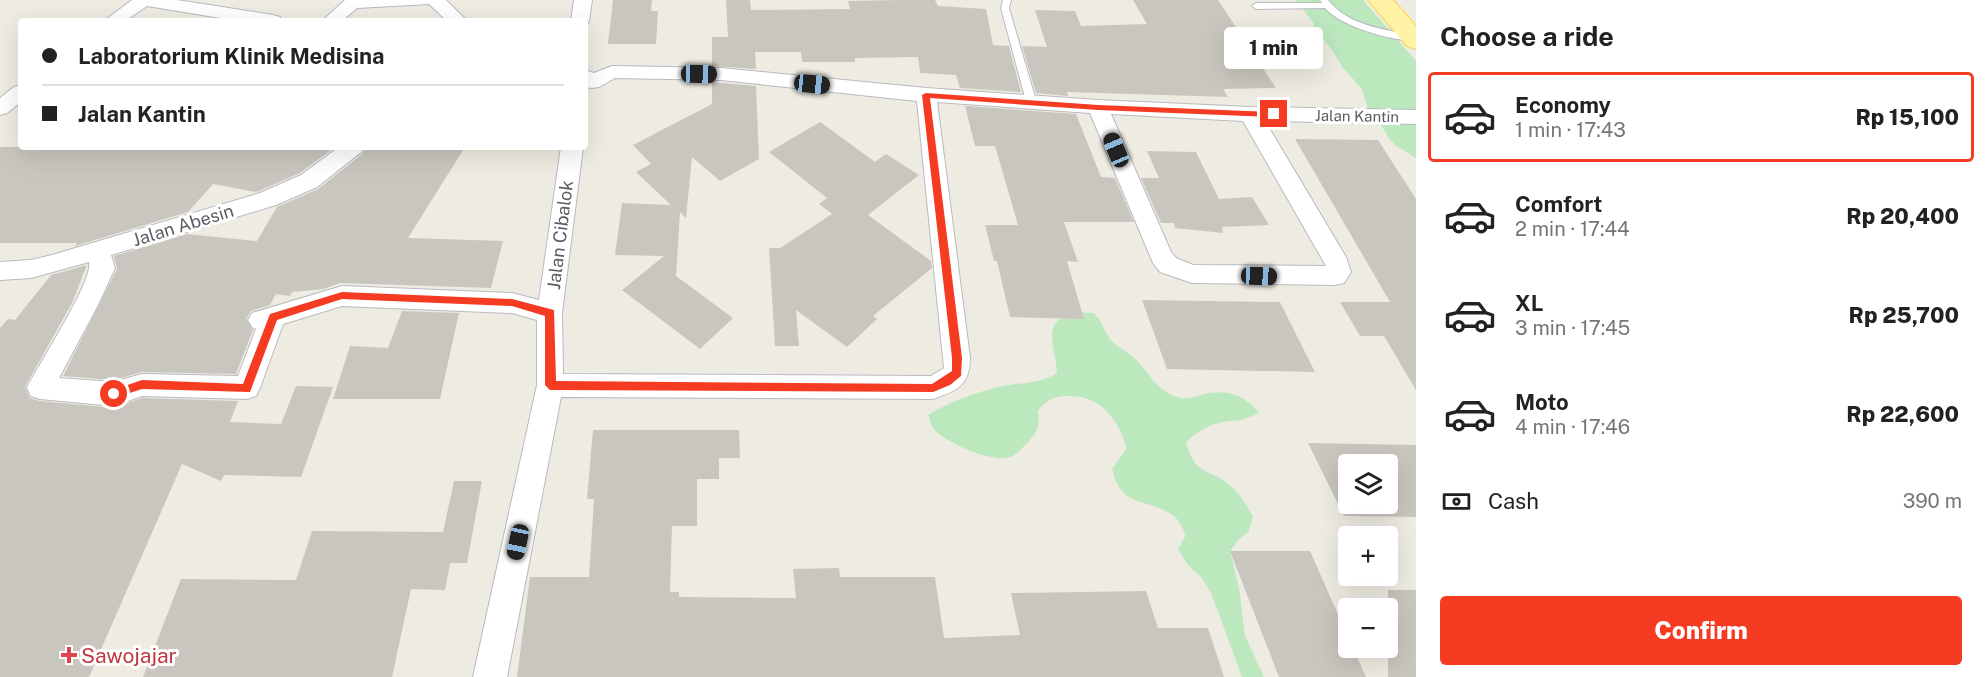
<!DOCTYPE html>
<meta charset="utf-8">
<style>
body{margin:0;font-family:"Public Sans",sans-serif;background:#f6f6f6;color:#222;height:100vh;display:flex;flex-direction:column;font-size:22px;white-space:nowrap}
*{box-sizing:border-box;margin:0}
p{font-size:20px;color:#767676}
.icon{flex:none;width:33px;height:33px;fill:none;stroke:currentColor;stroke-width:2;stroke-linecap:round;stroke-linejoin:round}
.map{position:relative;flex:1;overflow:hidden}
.side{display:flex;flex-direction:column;background:#fff;width:570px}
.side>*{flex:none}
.banner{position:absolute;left:18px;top:18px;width:570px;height:132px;border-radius:6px;box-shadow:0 6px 24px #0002;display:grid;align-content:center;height:132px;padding:0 24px;background:#fff}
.buttons{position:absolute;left:1338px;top:454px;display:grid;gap:12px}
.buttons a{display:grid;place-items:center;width:60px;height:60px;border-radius:6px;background:#fff;box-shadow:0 6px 24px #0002;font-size:30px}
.end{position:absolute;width:27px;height:27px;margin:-14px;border:8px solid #f53b21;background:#fff;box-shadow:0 0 0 3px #fff}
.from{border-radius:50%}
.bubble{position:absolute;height:42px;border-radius:6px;background:#fff;box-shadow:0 6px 24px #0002;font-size:20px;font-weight:800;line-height:42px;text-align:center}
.car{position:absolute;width:18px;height:36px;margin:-18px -9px;border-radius:8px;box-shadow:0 0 4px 2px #0007;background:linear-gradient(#222 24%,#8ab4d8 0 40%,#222 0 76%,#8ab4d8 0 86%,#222 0)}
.banner b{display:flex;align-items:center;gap:21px;height:57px;font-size:22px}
.banner b+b{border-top:2px solid #e0e0e0}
.banner i{width:15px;height:15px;background:#222}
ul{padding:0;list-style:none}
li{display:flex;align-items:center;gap:18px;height:90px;margin:0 12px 9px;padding:0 12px;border:3px solid transparent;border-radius:6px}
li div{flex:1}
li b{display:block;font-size:22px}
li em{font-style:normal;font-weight:800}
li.on{border-color:#f53b21}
li>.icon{width:54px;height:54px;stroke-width:1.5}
h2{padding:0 24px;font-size:27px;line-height:72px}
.pay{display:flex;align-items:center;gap:15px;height:66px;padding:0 24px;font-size:22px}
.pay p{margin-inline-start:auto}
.action{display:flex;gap:12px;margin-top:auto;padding:12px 24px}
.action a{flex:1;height:69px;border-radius:6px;background:#f53b21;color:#fff;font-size:24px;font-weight:800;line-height:69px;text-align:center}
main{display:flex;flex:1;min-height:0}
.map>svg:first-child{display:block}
.green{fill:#bce8be}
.building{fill:#c9c6bf;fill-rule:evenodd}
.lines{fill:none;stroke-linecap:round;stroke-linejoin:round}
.lane-casing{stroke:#b7babf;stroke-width:2}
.street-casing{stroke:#b7babf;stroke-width:2}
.primary-casing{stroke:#fbd24e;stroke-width:2}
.lane{fill:#fff;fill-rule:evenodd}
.street{fill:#fff;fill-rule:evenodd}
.primary{fill:#fff4a6;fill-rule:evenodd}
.route{fill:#f53b21}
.health-dot{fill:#e0444e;stroke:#fff;stroke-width:2}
.labels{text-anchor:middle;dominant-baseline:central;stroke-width:6;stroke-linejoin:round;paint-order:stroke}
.far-street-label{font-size:15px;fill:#5a5e64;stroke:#fff}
.street-label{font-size:18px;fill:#5a5e64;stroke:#fff}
.near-health-label{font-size:21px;fill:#be3a42;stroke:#fff;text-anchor:start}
</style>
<main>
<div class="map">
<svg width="1416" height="677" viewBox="0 0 1416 677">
<rect width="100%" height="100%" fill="#eeece2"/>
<path class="green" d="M1296,0H1363L1416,61V158L1395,145L1388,137L1376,116L1368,109L1362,89L1343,68L1332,50L1313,27L1314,24Z
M1077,312L1094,313C1103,323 1102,326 1108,336C1112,344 1126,351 1133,357C1148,370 1156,391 1177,397C1189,401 1198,395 1209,393C1232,390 1244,397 1259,412C1240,424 1237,418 1219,423C1206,426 1195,434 1186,442C1196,476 1204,466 1227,483C1239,492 1245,503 1253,516L1249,531L1238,540L1230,551L1239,588L1245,636L1264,677H1242L1212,595L1202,578L1188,565L1178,549L1186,535C1183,531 1181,523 1177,519C1152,496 1122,512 1112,469L1127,448C1118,420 1102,396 1070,396C1054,396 1047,399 1038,411C1040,425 1038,433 1027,443C1023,447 1018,453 1013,456C996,465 945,443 933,428C931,425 930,418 928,415C949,402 975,393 998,387C1019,382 1039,385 1057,373C1056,346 1038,320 1077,312Z"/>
<path class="building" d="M613,0H652L651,11H658L656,44H608Z
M726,0H750L751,10L850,9L848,1L900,0H935L938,6L986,9L993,45L1009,46L1021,92L960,88L956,75L920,73L918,57L855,58V62H802L801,52H755L756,69L712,66V37H728Z
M1133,0H1218L1276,88L1223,89L1228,97L1067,92L1068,96L1036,93L1022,46L1047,47L1035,10L1075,11L1081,26L1147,24Z
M712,82L756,86L759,159L720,181L692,157L686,218L680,212L676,276L733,318L700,349L622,290L664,256L615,255L622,203L671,205L636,172L651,164L633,145L712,104Z
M965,106L1076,114L1101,177L1115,178L1134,222H1064L1078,262L1067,261L1084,319L1010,317L997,261H994L985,225H1018L995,146H975Z
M820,122L875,162L886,154L919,175L868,215L931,261L932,268L873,316L877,319L847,347L796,310L799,346H775L769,248H780L832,214L819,204L827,198L769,152Z
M1295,139L1378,140L1416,199V390L1384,336H1360L1340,302H1390Z
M0,147H335L300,173L259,191L255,192L213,184L188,212L75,246L77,243H0Z
M366,147H465L408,238L503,241L491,288L340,283L324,289L292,292L290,296L276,294L270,305L251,311L246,319L253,330L236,374L142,372L114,380L63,376L117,269L114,256L187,234L257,241L277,207L318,189L362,154Z
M1147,151L1196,152L1219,199L1252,197L1269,225L1222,227L1223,233L1175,228L1174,223H1161L1141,178H1159Z
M87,265L72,303L25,387L30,398L40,401L114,408L142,398L238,401L230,422L281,424L296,386L333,387L301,477L224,475L221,481L182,464L89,677H0V328L8,319L15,320L51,275Z
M1142,300L1280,302L1315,372L1167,369Z
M402,311L459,313L440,399H333L350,346L388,348Z
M593,430H739L740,458H719V479H697V526H672L670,592H679V597L796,598L793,569L839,568L840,577H935L944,638L1020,635L1011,593L1146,591L1158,628H1208L1224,677H517L530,577H589L594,499H587Z
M1308,443L1416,445V517L1344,516ZM1348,465H1388V504H1348Z
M454,481H482L467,563H450L445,590L411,589L392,677H143L181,579L296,580L312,531L443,532Z
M1230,551H1310L1348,637V648H1353L1366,677H1279Z
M1388,590H1416V677H1388Z"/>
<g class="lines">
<g class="lane-casing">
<path id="lane" d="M1003,0H1011L1009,8L1036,101L1034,103H1028L1026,101L1001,8Z
M1320,0H1328C1350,27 1385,29 1416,36V40C1393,42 1340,26 1325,8L1256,9L1252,6L1256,3H1322Z"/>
</g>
<g class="street-casing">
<path id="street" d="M132,0H177L273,15L280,17L282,21H239L147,6L125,21H104Z
M345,0H446L467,21H447L429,4L357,8L342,21H322Z
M574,0H592L589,21L587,25L585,21H571Z
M612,66L721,68L926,88L1098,100L1250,107L1416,110V124L1265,121L1346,257L1351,272L1344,283L1335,285L1192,283L1160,272L1153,263L1090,113L937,102L970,358C970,385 957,391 933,399L561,397L507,677H473L537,385V320L512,313L342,306L283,324L260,388L256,396L247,399L142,396L114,406L40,399L31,396L27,388C38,365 94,280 89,262L31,278L0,280V262L31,260L52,255L260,193L301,175L339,147H364L361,152L317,187L276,205L111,255L115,268L98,305L59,378L114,382L142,374L238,376L256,329L252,327L248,320L252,313L342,286L512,293L539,300L561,147H583L562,313L563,374L931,376L944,368L917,101L721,80L615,78L599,87L592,88L585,87V70L594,73ZM1111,114L1243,121L1326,266L1193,265L1176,258L1171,252Z
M21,85V102L7,113L0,115V98L14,87Z"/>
</g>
<g class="primary-casing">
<path id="primary" d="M1368,0H1393L1416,26V49L1407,46Z"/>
</g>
<use href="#lane" class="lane"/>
<use href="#street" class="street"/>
<use href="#primary" class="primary"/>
</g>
<path class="route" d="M926,93L1098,105L1274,112L1277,114L1274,117L1098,110L930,98L962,358L961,376L950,385L933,392L550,390L545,385V316L512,306L342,299L277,320L250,392L142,389L114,398L109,394L110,391L142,380L243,384L270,314L342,292L512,299L554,310L556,381L932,384L952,371V358L922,95Z"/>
<path class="health-dot" d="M66 646h6v6h6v6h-6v6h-6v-6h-6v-6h6z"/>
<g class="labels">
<g class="far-street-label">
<text transform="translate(1357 116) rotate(1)">Jalan Kantin</text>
</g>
<g class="street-label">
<text transform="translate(183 225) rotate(-17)">Jalan Abesin</text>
<text transform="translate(560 235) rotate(-83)">Jalan Cibalok</text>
</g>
<g class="near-health-label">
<text x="81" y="655">Sawojajar</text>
</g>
</g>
</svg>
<div class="buttons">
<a><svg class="icon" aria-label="layers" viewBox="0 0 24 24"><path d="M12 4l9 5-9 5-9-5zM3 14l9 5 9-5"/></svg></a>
<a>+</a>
<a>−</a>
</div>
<i class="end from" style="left:114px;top:394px"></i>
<i class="end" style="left:1274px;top:114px"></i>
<div class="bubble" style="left:1224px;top:27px;width:99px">1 min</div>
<i class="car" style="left:699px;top:74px;rotate:91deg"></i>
<i class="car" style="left:812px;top:84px;rotate:96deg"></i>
<i class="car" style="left:1116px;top:150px;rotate:337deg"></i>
<i class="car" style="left:1259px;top:276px;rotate:92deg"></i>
<i class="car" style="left:518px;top:542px;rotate:192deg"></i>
<div class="banner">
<b><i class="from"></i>Laboratorium Klinik Medisina</b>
<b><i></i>Jalan Kantin</b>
</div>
</div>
<section class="side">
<h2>Choose a ride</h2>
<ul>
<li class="on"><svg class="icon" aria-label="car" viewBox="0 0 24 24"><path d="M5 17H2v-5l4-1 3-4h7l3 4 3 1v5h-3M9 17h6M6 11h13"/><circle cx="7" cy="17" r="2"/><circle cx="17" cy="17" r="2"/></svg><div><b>Economy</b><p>1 min · 17:43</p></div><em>Rp 15,100</em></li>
<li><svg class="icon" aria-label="car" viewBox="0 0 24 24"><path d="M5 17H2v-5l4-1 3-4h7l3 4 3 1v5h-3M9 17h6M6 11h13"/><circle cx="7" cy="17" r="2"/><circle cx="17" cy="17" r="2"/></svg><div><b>Comfort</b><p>2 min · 17:44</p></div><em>Rp 20,400</em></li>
<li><svg class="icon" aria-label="car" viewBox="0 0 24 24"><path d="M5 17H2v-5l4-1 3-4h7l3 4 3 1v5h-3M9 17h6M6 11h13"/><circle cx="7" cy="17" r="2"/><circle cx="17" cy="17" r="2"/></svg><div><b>XL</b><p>3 min · 17:45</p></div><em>Rp 25,700</em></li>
<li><svg class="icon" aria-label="car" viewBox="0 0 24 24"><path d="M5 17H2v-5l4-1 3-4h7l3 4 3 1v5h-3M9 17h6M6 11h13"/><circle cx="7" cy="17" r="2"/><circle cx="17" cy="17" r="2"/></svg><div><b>Moto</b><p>4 min · 17:46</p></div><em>Rp 22,600</em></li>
</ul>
<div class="pay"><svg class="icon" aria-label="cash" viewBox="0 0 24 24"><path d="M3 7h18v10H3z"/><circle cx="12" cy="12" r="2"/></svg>Cash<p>390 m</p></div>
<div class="action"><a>Confirm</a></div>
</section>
</main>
